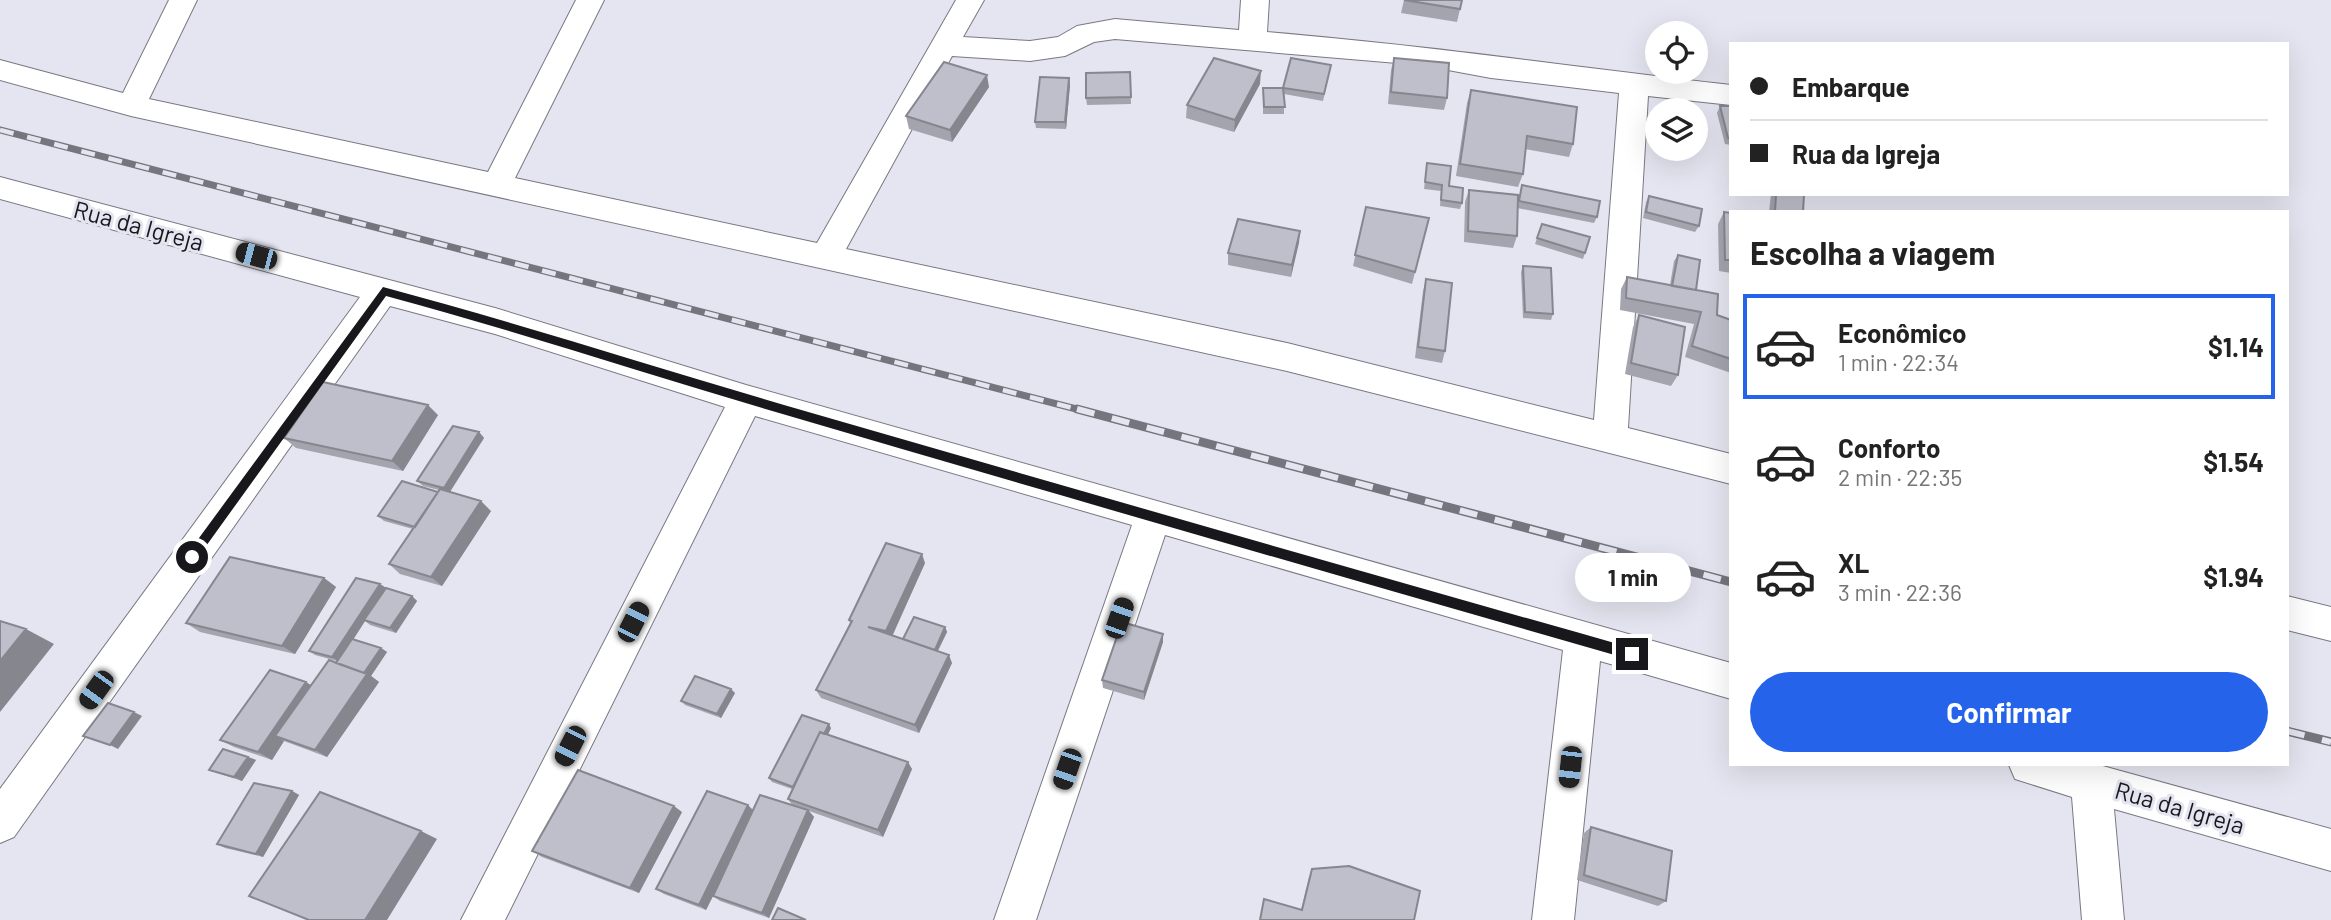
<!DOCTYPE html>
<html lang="pt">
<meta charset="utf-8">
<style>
body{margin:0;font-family:Barlow,sans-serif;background:#f2f2f2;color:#222;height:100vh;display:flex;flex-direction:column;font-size:26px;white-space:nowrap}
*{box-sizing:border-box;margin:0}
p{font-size:23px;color:#767676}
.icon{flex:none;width:38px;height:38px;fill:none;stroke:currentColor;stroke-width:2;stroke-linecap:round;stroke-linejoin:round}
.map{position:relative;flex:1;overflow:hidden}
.details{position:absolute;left:1729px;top:210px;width:560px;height:556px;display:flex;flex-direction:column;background:#fff;border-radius:0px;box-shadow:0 7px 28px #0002}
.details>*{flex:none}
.hud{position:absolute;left:1729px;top:42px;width:560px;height:154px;border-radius:0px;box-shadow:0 7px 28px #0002;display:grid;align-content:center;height:154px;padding:0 21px;background:#fff}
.controls{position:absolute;left:1645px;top:21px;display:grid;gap:14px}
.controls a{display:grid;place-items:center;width:63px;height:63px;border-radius:50%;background:#fff;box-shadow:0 7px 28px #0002;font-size:35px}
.end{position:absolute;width:32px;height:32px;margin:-16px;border:9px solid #18181c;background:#fff;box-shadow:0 0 0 4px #fff}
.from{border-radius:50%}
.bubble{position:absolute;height:49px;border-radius:24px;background:#fff;box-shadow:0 7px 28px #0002;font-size:23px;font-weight:700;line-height:49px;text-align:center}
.car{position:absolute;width:21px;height:42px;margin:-21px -10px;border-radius:9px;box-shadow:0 0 5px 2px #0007;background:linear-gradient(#222 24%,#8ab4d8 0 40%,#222 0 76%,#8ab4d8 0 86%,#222 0)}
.hud b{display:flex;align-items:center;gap:24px;height:66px;font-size:26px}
.hud b+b{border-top:2px solid #e0e0e0}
.hud i{width:18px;height:18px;background:#222}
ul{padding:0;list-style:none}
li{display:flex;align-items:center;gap:21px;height:105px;margin:0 14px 10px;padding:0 7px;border:4px solid transparent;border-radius:0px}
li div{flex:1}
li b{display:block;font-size:26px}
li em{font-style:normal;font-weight:700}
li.active{border-color:#2563eb}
li>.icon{width:63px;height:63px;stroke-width:1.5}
h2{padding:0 21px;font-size:32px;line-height:84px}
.action{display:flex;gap:14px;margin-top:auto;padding:14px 21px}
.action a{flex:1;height:80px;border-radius:42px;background:#2563eb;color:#fff;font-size:28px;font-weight:700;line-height:80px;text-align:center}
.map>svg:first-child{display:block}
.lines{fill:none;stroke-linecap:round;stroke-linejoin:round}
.minor-casing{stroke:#797883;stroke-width:2}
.minor{fill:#fff;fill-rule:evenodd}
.rail-far1-casing{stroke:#75757d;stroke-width:7}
.rail-casing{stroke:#75757d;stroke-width:9}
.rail-far1{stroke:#e5e5f1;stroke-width:4.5;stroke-dasharray:14;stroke-linecap:butt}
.rail{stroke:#e5e5f1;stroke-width:6;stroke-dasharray:18;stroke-linecap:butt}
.wall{fill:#a4a4af}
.shaded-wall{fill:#86868e}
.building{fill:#bfbfcb;stroke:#86868e;stroke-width:2}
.route{fill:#18181c}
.labels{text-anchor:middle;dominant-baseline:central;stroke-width:6;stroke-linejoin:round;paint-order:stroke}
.street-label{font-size:24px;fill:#18181c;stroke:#e5e5f1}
</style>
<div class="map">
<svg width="2331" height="920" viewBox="0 0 2331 920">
<rect width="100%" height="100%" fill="#e5e5f1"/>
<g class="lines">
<g class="minor-casing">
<path id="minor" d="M169,0H197L149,99L488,172L576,0H604L515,178L817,243L956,0H984L963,37L1030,41L1058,37L1077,26L1115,19L1239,30L1241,0H1269L1267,32C1422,45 1576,67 1731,85V105L1648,96L1628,428L1731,454V484L1287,371L131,116L0,80V60L123,93ZM1115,39L1421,65L1491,78L1619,93L1594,420L1287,343L846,249L952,56L1030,61L1065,56L1094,42Z
M0,177L495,308L746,385L1731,663V699L1600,661L1574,920H1532L1563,650L1165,535L1036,920H994L1132,525L755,416L505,920H461L725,407L495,334L390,306L14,837L0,843V789L360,297L0,199Z
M2287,596L2331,607V641L2287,630Z
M2009,765H2099L2331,829V871L2114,809L2124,920H2082L2072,797L2015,779Z"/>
</g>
<use href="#minor" class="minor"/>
<g class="rail-far1-casing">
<path id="rail-far1" d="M0,130L1084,411"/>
</g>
<g class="rail-casing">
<path id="rail" d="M1077,409L1731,582
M2287,731L2331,742"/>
</g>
<use href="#rail-far1" class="rail-far1"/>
<use href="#rail" class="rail"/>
</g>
<path class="wall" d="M1404,0L1460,9L1457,22L1401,13Z
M1394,58L1447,98L1444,110L1388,104L1391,70Z
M1331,65L1323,101L1284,94V114H1263V88H1283Z
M1130,72L1131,104L1087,105L1086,98Z
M1069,78L1070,85L1066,129L1036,128L1035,122Z
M1260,84L1234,132L1186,118L1187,105Z
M989,87L952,142L909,129L906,116Z
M1471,90L1573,144L1569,157L1525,149L1523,174L1518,187L1456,176L1467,103Z
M1720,106H1731V145L1725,144L1717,113Z
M1427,163L1449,186L1462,203L1460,209L1440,206L1441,191L1424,189Z
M1522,185L1597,217L1594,223L1517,208V236L1513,248L1464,242L1465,202L1469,190L1517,206Z
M1771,194H1804L1803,212H1769Z
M1649,196L1699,226L1695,232L1643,218L1646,202Z
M1366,207L1429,218L1412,284L1353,266Z
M1724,212L1731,213V273L1719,271L1718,224Z
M1542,224L1585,253L1583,259L1535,244Z
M1300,231L1291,277L1228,265V253Z
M1678,255L1696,290L1717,315L1731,320V373L1685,357L1694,324L1620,310L1621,289L1627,277L1670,285L1674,261Z
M1523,266L1553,314L1551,320L1523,318L1521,272Z
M1426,279L1445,351L1442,363L1415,358L1423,291Z
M1639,315L1678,375L1671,386L1625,374L1633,327Z
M438,415L403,471L296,448L284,438Z
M479,432L484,438L450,492L491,511L442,586L400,574L389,564L413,529L384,521L378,516L438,492L439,490L423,486L417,481Z
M925,563L892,635L903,639L945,627L947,632L938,651L952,663L919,733L821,698L816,690L850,623L849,620Z
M324,578L336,587L295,654L200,632L186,623Z
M380,584L386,588L412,596L417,601L396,633L370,625L365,621L353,639L381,648L387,652L371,676L379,682L327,757L284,741L272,760L234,747L220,740L311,685L336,663L337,661L315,655L309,651Z
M1163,634V642L1144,700L1103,688L1102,680Z
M735,693L721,718L685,705L681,701Z
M831,728L828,735L912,769L883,837L809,811L814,817L769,918L720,901L713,896L706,910L664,894L656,889L753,810L793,806L788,799L792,789L772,782L769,778Z
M248,757L256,760L242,781L217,773L209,770Z
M292,791L299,795L263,857L225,848L217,844Z
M682,812L639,893L542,857L532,851Z
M1591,827L1666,901L1658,906L1577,880L1584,833Z
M1312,869L1414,920H1260L1264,899L1301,910L1309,877Z"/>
<path class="shaded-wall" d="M1261,71L1260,84L1234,132L1235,120Z
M987,75L989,87L952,142L950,130Z
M1069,78L1070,85L1066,129L1065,122Z
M1300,231L1299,243L1291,277L1292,265Z
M428,405L438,415L403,471L392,461Z
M479,432L484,438L449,493L444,488Z
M481,501L491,511L442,586L431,577Z
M922,554L925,563L891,639L886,631Z
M324,578L336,587L295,654L282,646Z
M380,584L386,588L339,662L332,657Z
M412,596L417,601L396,633L390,628Z
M945,627L947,632L936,654L935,650Z
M26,629L54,644L0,712V661Z
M1163,634V642L1144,700V692Z
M381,648L387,652L371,676L379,682L327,757L315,750Z
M949,655L952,663L919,733L915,725Z
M306,682L319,690L275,736L284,741L272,760L258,752Z
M731,689L735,693L721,718L717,714Z
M134,712L142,716L118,749L110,745Z
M829,724L831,728L799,792L796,788Z
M248,757L256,760L242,781L234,777Z
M908,762L912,769L883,837L878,830Z
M292,791L299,795L263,857L256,854Z
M748,805L755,812L706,910L699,905Z
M674,806L682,812L639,893L630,888Z
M808,810L814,817L769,918L762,913Z
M421,831L437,839L387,920H365Z"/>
<path class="building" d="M1404,0H1462L1460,9Z
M1214,58L1261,71L1235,120L1187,105Z
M1291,58L1331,65L1324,94L1283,88Z
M1394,58L1449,63L1447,98L1391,92Z
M944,62L987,75L950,130L906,116Z
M1130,72L1131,97L1086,98V73Z
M1040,77L1069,78L1065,122H1035Z
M1263,88H1283L1285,107H1264Z
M1471,90L1577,107L1573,144L1527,136L1523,174L1460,164Z
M1720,106H1731V138H1728Z
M1427,163L1451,166L1449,186L1463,188L1462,203L1441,200L1442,185L1425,182Z
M1522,185L1600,201L1597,217L1519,201Z
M1469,190L1518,195L1517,236L1468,231Z
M1776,194H1804L1803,212H1775Z
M1649,196L1702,209L1699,226L1646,212Z
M1366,207L1429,218L1415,272L1355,255Z
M1724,212L1731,213V260H1725Z
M1238,219L1300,231L1292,265L1228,253Z
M1542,224L1590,237L1585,253L1537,238Z
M1678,255L1700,260L1696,290L1672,286Z
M1523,266L1551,268L1553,314L1525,312Z
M1627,277L1718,294L1717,315L1731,320V359L1692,346L1701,312L1626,298Z
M1426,279L1452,283L1445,351L1418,347Z
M1639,315L1685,327L1678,375L1631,363Z
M323,382L428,405L392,461L284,438Z
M453,426L479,432L444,488L417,481Z
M402,481L438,492L415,527L378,516Z
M440,489L481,501L431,577L389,564Z
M886,543L922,554L886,631L868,627L949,655L915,725L816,690L852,621L849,620Z
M230,557L324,578L282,646L186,623Z
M356,578L380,584L332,657L309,651Z
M386,588L412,596L390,628L364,620Z
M914,617L945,627L935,650L903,639Z
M0,621L26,629L0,661Z
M1122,622L1163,634L1144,692L1102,680Z
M352,639L381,648L364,673L336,663Z
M329,660L367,674L315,750L275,736Z
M270,670L306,682L258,752L220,740Z
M695,676L731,689L717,714L681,701Z
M108,703L134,712L110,745L83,736Z
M802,715L829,724L824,734L820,732L793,787L769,778Z
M820,732L908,762L878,830L788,799Z
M223,749L248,757L234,777L209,770Z
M578,770L674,806L630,888L532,851Z
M254,783L292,791L256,854L217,844Z
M707,791L748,805L699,905L656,889Z
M320,792L421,831L365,920H309L249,896Z
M760,795L808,810L762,913L713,896Z
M1591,827L1672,851L1666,901L1584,875Z
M1349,866L1420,891L1414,920H1260L1264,899L1302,910L1312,869Z
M778,908L806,920H772Z"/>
<path class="route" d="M383,287C518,323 651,366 784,405C1067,487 1350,568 1632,648L1639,654L1632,660C1350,579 1068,498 786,415C652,376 520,332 386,296L196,560H188V553Z"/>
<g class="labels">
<g class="street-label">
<text transform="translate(139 225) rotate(15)">Rua da Igreja</text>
<text transform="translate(2180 807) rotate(16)">Rua da Igreja</text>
</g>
</g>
</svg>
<div class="controls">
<a><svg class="icon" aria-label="locate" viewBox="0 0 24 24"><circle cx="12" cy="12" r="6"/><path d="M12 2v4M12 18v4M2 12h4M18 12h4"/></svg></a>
<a><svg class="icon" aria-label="layers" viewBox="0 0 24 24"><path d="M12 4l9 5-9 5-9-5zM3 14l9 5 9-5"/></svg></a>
</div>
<i class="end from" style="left:192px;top:557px"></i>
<i class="end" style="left:1632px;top:654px"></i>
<div class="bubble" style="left:1575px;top:553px;width:116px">1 min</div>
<i class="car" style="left:256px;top:256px;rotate:285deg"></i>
<i class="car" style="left:1119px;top:618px;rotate:19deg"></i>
<i class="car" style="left:633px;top:622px;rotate:27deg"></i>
<i class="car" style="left:96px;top:690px;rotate:216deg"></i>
<i class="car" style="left:570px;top:746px;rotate:207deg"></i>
<i class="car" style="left:1570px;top:767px;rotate:186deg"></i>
<i class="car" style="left:1067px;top:769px;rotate:199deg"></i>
<div class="hud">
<b><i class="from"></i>Embarque</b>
<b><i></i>Rua da Igreja</b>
</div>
<section class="details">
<h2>Escolha a viagem</h2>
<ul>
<li class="active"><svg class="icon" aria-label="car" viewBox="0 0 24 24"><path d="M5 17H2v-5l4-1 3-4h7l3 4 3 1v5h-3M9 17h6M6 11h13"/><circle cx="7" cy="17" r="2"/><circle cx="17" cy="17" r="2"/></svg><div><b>Econômico</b><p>1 min · 22:34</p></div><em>$1.14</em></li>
<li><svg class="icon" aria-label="car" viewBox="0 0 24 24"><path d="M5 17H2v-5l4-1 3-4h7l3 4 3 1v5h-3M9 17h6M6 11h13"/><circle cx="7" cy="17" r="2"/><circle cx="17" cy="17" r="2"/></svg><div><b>Conforto</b><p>2 min · 22:35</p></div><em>$1.54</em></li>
<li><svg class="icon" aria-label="car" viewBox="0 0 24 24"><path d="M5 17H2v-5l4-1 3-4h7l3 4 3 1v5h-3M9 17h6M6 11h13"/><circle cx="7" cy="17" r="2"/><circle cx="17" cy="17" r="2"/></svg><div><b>XL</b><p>3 min · 22:36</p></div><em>$1.94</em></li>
</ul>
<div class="action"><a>Confirmar</a></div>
</section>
</div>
